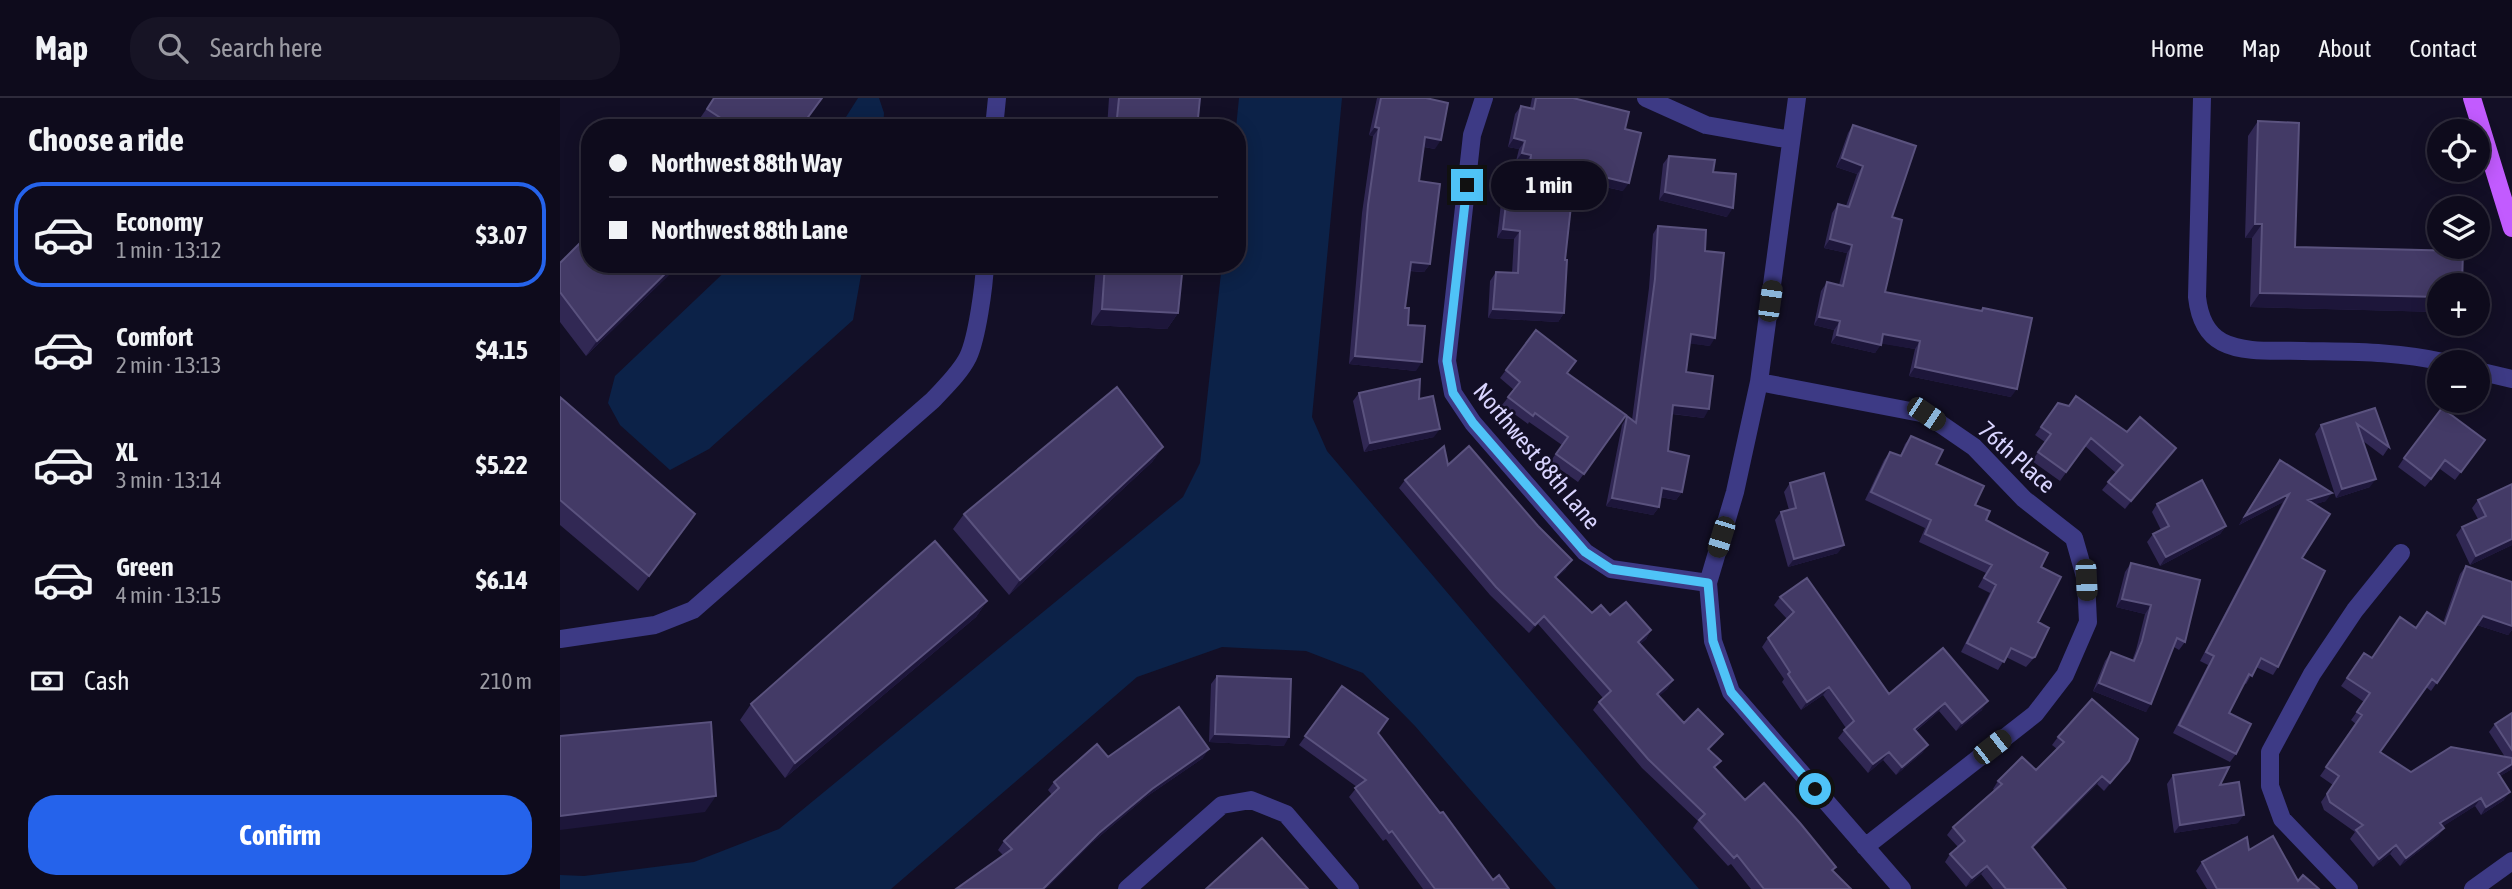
<!DOCTYPE html>
<meta charset="utf-8">
<style>
body{margin:0;font-family:"Asap Condensed",sans-serif;background:#171425;color:#f1f3f6;height:100vh;display:flex;flex-direction:column;font-size:26px;white-space:nowrap}
*{box-sizing:border-box;margin:0}
p{font-size:23px;color:#9b9ba3}
.icon{flex:none;width:38px;height:38px;fill:none;stroke:currentColor;stroke-width:2;stroke-linecap:round;stroke-linejoin:round}
.map{position:relative;flex:1;overflow:hidden}
.drawer{display:flex;flex-direction:column;background:#0e0b1c;width:560px}
.drawer>*{flex:none}
.hud{position:absolute;left:21px;top:21px;width:665px;height:154px;border-radius:28px;box-shadow:0 4px 18px #0003,0 0 0 2px #2e2b3b;display:grid;align-content:center;height:154px;padding:0 28px;background:#0e0b1c}
.fabs{position:absolute;left:1867px;top:21px;display:grid;gap:14px}
.fabs a{display:grid;place-items:center;width:63px;height:63px;border-radius:50%;background:#0e0b1c;box-shadow:0 4px 18px #0003,0 0 0 2px #2e2b3b;font-size:35px}
.end{position:absolute;width:32px;height:32px;margin:-16px;border:9px solid #4fc3f7;background:#111;box-shadow:0 0 0 4px #111}
.from{border-radius:50%}
.bubble{position:absolute;height:49px;border-radius:24px;background:#0e0b1c;box-shadow:0 4px 18px #0003,0 0 0 2px #2e2b3b;font-size:23px;font-weight:700;line-height:49px;text-align:center}
.car{position:absolute;width:21px;height:42px;margin:-21px -10px;border-radius:9px;box-shadow:0 0 5px 2px #0007;background:linear-gradient(#222 24%,#8ab4d8 0 40%,#222 0 76%,#8ab4d8 0 86%,#222 0)}
.hud b{display:flex;align-items:center;gap:24px;height:66px;font-size:26px}
.hud b+b{border-top:2px solid #2e2b3b}
.hud i{width:18px;height:18px;background:#f1f3f6}
ul{padding:0;list-style:none}
li{display:flex;align-items:center;gap:21px;height:105px;margin:0 14px 10px;padding:0 14px;border:4px solid transparent;border-radius:28px}
li div{flex:1}
li b{display:block;font-size:26px}
li em{font-style:normal;font-weight:700}
li.active{border-color:#2563eb}
li>.icon{width:63px;height:63px;stroke-width:1.5}
h2{padding:0 28px;font-size:32px;line-height:84px}
.pay{display:flex;align-items:center;gap:18px;height:77px;padding:0 28px;font-size:26px}
.pay p{margin-inline-start:auto}
.action{display:flex;gap:14px;margin-top:auto;padding:14px 28px}
.action a{flex:1;height:80px;border-radius:28px;background:#2563eb;color:#fff;font-size:28px;font-weight:700;line-height:80px;text-align:center}
header{display:flex;align-items:center;gap:42px;box-sizing:border-box;height:98px;padding:0 35px;background:#0e0b1c;border-bottom:2px solid #2e2b3b}
header strong{font-size:33px}
nav{display:flex;gap:38px;margin-inline-start:auto;font-size:24px}
.search{width:490px;height:63px;background:#171425;display:flex;align-items:center;gap:18px;box-sizing:border-box;padding:0 24px;border-radius:28px;color:#9b9ba3;font-size:26px}
main{display:flex;flex:1;min-height:0}
.map>svg:first-child{display:block}
.water{fill:#0c2248}
.lines{fill:none;stroke-linecap:round;stroke-linejoin:round}
.minor{stroke:#3d3a85;stroke-width:18}
.major{stroke:#c25bff;stroke-width:18}
.wall{fill:#312854}
.shaded-wall{fill:#1d163a}
.building{fill:#433a66;stroke:#5a527e;stroke-width:2}
.route{stroke:#4fc3f7;stroke-width:9}
.labels{text-anchor:middle;dominant-baseline:central;stroke-width:5;stroke-linejoin:round;paint-order:stroke}
.street-label{font-size:24px;fill:#d9d4ff;stroke:#130f26}
</style>
<header>
<strong>Map</strong>
<div class="search"><svg class="icon" aria-label="search" viewBox="0 0 24 24"><circle cx="10" cy="10" r="6"/><path d="M15 15l6 6"/></svg>Search here</div>
<nav><a>Home</a><a>Map</a><a>About</a><a>Contact</a></nav>
</header>
<main>
<section class="drawer">
<h2>Choose a ride</h2>
<ul>
<li class="active"><svg class="icon" aria-label="car" viewBox="0 0 24 24"><path d="M5 17H2v-5l4-1 3-4h7l3 4 3 1v5h-3M9 17h6M6 11h13"/><circle cx="7" cy="17" r="2"/><circle cx="17" cy="17" r="2"/></svg><div><b>Economy</b><p>1 min · 13:12</p></div><em>$3.07</em></li>
<li><svg class="icon" aria-label="car" viewBox="0 0 24 24"><path d="M5 17H2v-5l4-1 3-4h7l3 4 3 1v5h-3M9 17h6M6 11h13"/><circle cx="7" cy="17" r="2"/><circle cx="17" cy="17" r="2"/></svg><div><b>Comfort</b><p>2 min · 13:13</p></div><em>$4.15</em></li>
<li><svg class="icon" aria-label="car" viewBox="0 0 24 24"><path d="M5 17H2v-5l4-1 3-4h7l3 4 3 1v5h-3M9 17h6M6 11h13"/><circle cx="7" cy="17" r="2"/><circle cx="17" cy="17" r="2"/></svg><div><b>XL</b><p>3 min · 13:14</p></div><em>$5.22</em></li>
<li><svg class="icon" aria-label="car" viewBox="0 0 24 24"><path d="M5 17H2v-5l4-1 3-4h7l3 4 3 1v5h-3M9 17h6M6 11h13"/><circle cx="7" cy="17" r="2"/><circle cx="17" cy="17" r="2"/></svg><div><b>Green</b><p>4 min · 13:15</p></div><em>$6.14</em></li>
</ul>
<div class="pay"><svg class="icon" aria-label="cash" viewBox="0 0 24 24"><path d="M3 7h18v10H3z"/><circle cx="12" cy="12" r="2"/></svg>Cash<p>210 m</p></div>
<div class="action"><a>Confirm</a></div>
</section>
<div class="map">
<svg width="1952" height="791" viewBox="0 0 1952 791">
<rect width="100%" height="100%" fill="#130f26"/>
<path class="water" d="M298,0H319L324,15L323,30H279Z
M679,0H782L752,319L767,353L1139,791H996L855,628L803,575L746,553L662,549L577,579L331,791H0V777L24,778L134,764L219,731L623,399L640,365L662,166H677L676,30Z
M173,166H303L293,222L149,351L110,372L60,327L48,305L55,278Z"/>
<g class="lines">
<path class="minor" d="M924,0L912,37L887,263L893,295L913,325L1025,454L1051,471L1148,485
M1086,0L1146,27L1231,42
M1237,0L1199,284L1175,394L1148,485L1153,543L1171,594L1342,791
M1642,0L1637,199C1639,217 1645,235 1662,244C1685,256 1718,252 1743,253C1790,254 1837,253 1883,264
M434,30L437,0
M1918,273L1952,281
M1199,284L1366,316L1414,349L1464,401L1514,440L1526,482L1528,524L1505,577L1475,616L1305,749
M0,541L95,527L133,512L373,302C385,289 400,275 408,259C417,240 424,189 425,166
M567,791L662,707L691,702L726,716L790,791
M1789,791L1722,721L1710,688V654L1752,576L1795,512L1841,455
M1913,791L1952,763"/>
<path class="major" d="M1912,0L1952,130"/>
</g>
<path class="wall" d="M154,0H262L240,30H142L136,26Z
M549,0H640L637,30H547Z
M817,0H866L875,51L864,49L859,83L870,166L864,174L849,173L845,210L856,273L789,266L802,115L813,38L809,37Z
M972,0H1013L1065,31L1063,93L1014,82L1005,162L1004,215L998,224L928,220L930,183L936,174L952,175L954,141L937,140L941,105L947,97L961,98L965,65L956,63L959,51L948,49L955,16L961,8L970,10Z
M1698,23L1735,149L1880,187V214L1690,209L1692,140H1685L1688,38Z
M1293,27L1332,119L1325,194L1421,213L1423,210L1451,299L1349,278L1355,251L1321,245L1315,255L1271,245L1274,232L1254,227L1261,193L1267,184L1279,187L1287,155L1264,150L1272,115L1278,106L1286,108L1297,76L1276,69L1288,35Z
M1109,58L1153,74L1167,119L1099,102L1103,66Z
M1098,128L1145,153L1150,248L1130,245L1126,274L1144,320L1112,316L1108,353L1122,394L1116,402L1100,399L1099,409L1093,417L1046,408L1062,327L1067,318L1072,322L1089,190L1093,136Z
M0,165L30,166H120L26,258L0,224Z
M536,166H623L618,215L607,231L531,227Z
M946,272L1007,275L1066,317L1018,384L990,364L1002,347L969,324L968,326L942,307L954,292L940,280Z
M799,295L859,301L874,339L804,354L793,303Z
M0,299L135,416L78,493L0,427Z
M1498,305L1567,334L1616,350L1565,411L1542,392L1556,375L1525,348L1500,383L1472,363L1485,344L1475,337Z
M1815,310L1829,349L1823,358L1803,343L1810,389L1776,400L1755,336L1761,327Z
M1351,338L1376,366L1415,407L1426,422L1481,469L1475,559L1466,569L1446,559L1438,572L1401,554L1430,495L1418,489L1426,475L1359,444L1365,430L1305,402L1324,362L1330,354L1340,358L1345,346Z
M1925,342L1895,382L1880,371L1865,389L1838,369L1844,360Z
M603,349L592,364L449,497L393,431L404,416Z
M888,367L1006,471L996,480L1032,515L1050,517L1091,532L1086,541L1080,546L1113,582L1107,591L1099,598L1124,625L1163,636L1149,652L1155,670L1185,702L1276,769L1273,773L1291,791H1191L1171,766L1168,768L1133,730L1138,723L1082,670L1033,612L1039,604L1043,600L978,526L969,535L930,497L839,390L845,382Z
M1714,370L1766,403L1755,406L1718,569L1713,577L1696,569L1686,586L1684,585L1669,615L1676,656L1670,664L1613,635L1648,567L1640,563L1723,404L1679,427Z
M1230,385L1278,455L1228,469L1215,422L1221,414L1229,412L1224,394Z
M1952,386V447L1910,467L1896,437L1902,429L1918,421L1912,410L1918,402Z
M1597,406L1666,428L1660,436L1600,468L1587,444L1593,436L1601,432L1592,414Z
M1571,465L1625,544L1619,552L1614,549L1586,614L1533,593L1545,563L1551,554L1572,563L1576,552L1585,516L1556,509L1565,474Z
M1906,468L1952,484V532L1948,537L1917,527L1871,593L1866,589L1820,654L1851,674L1945,659L1929,634L1935,626L1952,615V671L1940,678L1944,702L1921,717L1915,708L1883,728L1884,730L1878,738L1840,768L1830,756L1813,769L1790,741L1795,734L1764,712L1761,704L1773,687L1760,678L1796,626L1791,622L1804,604L1781,588L1804,555L1812,560L1856,530L1883,525L1900,476Z
M1220,499L1329,596L1422,612L1396,633L1379,613L1356,633L1368,647L1362,655L1336,677L1323,662L1308,675L1278,640L1286,630L1263,597L1241,612L1222,584L1224,581L1202,549L1208,540L1227,521L1214,507Z
M427,503L416,519L225,680L180,622L191,606Z
M657,578L724,648L649,644L651,586Z
M782,588L933,782L949,791H863L826,741L823,743L789,699L797,689L739,647Z
M1498,639L1563,671L1544,693L1537,686L1473,750L1506,791H1433L1421,776L1406,789L1385,764L1390,756L1398,749L1387,737L1393,729L1434,692L1433,691L1438,683L1476,672L1497,651L1492,647Z
M548,659L643,660L586,699L533,744L443,757L438,752L444,743L492,697L488,692L494,684Z
M1613,677L1660,687L1678,725L1614,735L1607,686Z
M1689,752L1738,783L1759,791H1647L1636,773L1642,764Z"/>
<path class="shaded-wall" d="M815,29L819,30L813,38L809,37Z
M865,39L881,42L875,51L860,48Z
M954,40L965,43L959,51L948,49Z
M962,55L971,57L965,65L956,63Z
M1282,60L1303,68L1297,76L1276,69Z
M1015,72L1069,85L1063,93L1009,80Z
M1105,94L1173,110L1167,119L1099,102Z
M1695,126H1702L1692,140H1685Z
M943,131L960,133L954,141L937,140Z
M1270,141L1292,147L1287,155L1264,150Z
M851,164L870,166L864,174L845,172Z
M115,166H120L26,258L37,243Z
M1700,195L1880,199V214L1690,209Z
M542,211L618,215L607,231L531,227Z
M933,211L1004,215L998,224L928,220Z
M1259,219L1280,223L1274,232L1254,227Z
M1131,236L1155,240L1150,248L1125,245Z
M1323,236L1360,243L1355,251L1317,245Z
M1277,237L1321,247L1315,255L1271,245Z
M795,258L862,264L856,273L789,266Z
M1355,269L1457,291L1451,299L1349,278Z
M1113,307L1149,311L1144,320L1107,315Z
M880,331L874,339L804,354L810,345Z
M603,349L592,364L449,497L460,482Z
M1616,350L1610,358L1565,411L1571,403Z
M1816,381L1810,389L1776,400L1782,391Z
M1102,390L1122,394L1116,402L1096,398Z
M1772,395L1766,403L1742,410L1748,402Z
M1729,396L1723,404L1679,427L1685,418Z
M1052,400L1099,409L1093,417L1046,408Z
M1666,428L1660,436L1600,468L1606,459Z
M1952,441V447L1910,467L1916,458Z
M1284,447L1278,455L1228,469L1234,461Z
M1012,462L1006,471L989,487L995,479Z
M1562,501L1591,507L1585,516L1556,509Z
M427,503L416,519L225,680L235,665Z
M984,518L978,526L969,535L975,527Z
M1923,518L1952,528V532L1948,537L1917,527Z
M1091,532L1086,541L1073,552L1078,544Z
M1113,582L1107,591L1092,605L1097,596Z
M1539,585L1591,606L1586,614L1533,593Z
M1269,589L1263,597L1241,612L1247,604Z
M1428,603L1422,612L1396,633L1402,625Z
M1385,605L1379,613L1348,639L1354,631Z
M655,636L729,639L724,648L649,644Z
M1163,636L1157,644L1142,659L1148,651Z
M1368,647L1362,655L1336,677L1342,669Z
M649,651L643,660L586,699L533,744L486,791H483L539,735L592,691Z
M1329,654L1323,662L1308,675L1313,666Z
M1569,663L1563,671L1544,693L1550,685Z
M1952,666V671L1932,683L1938,675Z
M1542,678L1537,686L1466,757L1472,749Z
M1950,694L1944,702L1921,717L1926,709Z
M156,698L145,714L0,732V718Z
M1921,700L1915,708L1874,734L1880,725Z
M1684,717L1678,725L1614,735L1620,727Z
M1884,730L1878,738L1840,768L1846,760Z
M1836,747L1830,756L1813,769L1819,761Z
M1427,768L1421,776L1406,789L1412,780Z"/>
<path class="building" d="M154,0H262L240,30H176L147,11Z
M559,0H640L637,30H556Z
M821,0H866L888,5L881,42L865,39L859,83L880,86L870,166L851,164L845,210H849L848,227L865,228L862,264L795,258L808,107L819,30L815,29Z
M976,0H1013L1069,14L1065,31L1081,35L1069,85L1015,72L1005,162H1007L1004,215L933,211L936,174L958,175L960,133L943,131L947,97L966,99L971,57L962,55L965,43L954,40L961,8L974,11Z
M1698,23L1739,25L1735,149L1903,153L1902,187H1880V199L1700,195L1702,126H1695Z
M1293,27L1356,48L1332,119L1342,122L1325,194L1422,213L1423,210L1472,220L1457,291L1355,269L1360,243L1323,236L1321,247L1277,237L1280,223L1259,219L1267,184L1283,188L1292,147L1270,141L1278,106L1289,109L1303,68L1282,60Z
M1109,58L1155,62L1153,74L1176,76L1173,110L1105,94Z
M1098,128L1146,132L1145,153L1164,155L1155,240L1131,236L1126,274L1153,278L1149,311L1113,307L1108,353L1129,358L1122,394L1102,390L1099,409L1052,400L1067,318L1076,325L1095,181Z
M30,135V166H115L37,243L0,194V165Z
M545,166H623L618,215L542,211Z
M976,232L1016,263L1007,275L1066,317L1024,376L996,356L1008,339L975,315L973,318L948,299L960,284L946,272Z
M860,281L859,301L873,298L880,331L810,345L799,295Z
M557,289L603,349L460,482L404,416Z
M1516,298L1567,334L1580,319L1616,350L1571,403L1548,384L1563,367L1531,340L1506,374L1478,354L1491,336L1481,329L1498,305L1509,308Z
M0,299L135,416L89,478L0,402Z
M1815,310L1829,349L1797,326L1816,381L1782,391L1761,327Z
M1882,310L1925,342L1901,374L1885,362L1871,381L1844,360Z
M1351,338L1383,352L1376,366L1424,388L1415,407L1430,413L1426,422L1488,455L1481,469L1501,479L1478,524L1489,530L1475,559L1472,560L1451,550L1444,564L1407,545L1436,487L1424,480L1432,467L1365,436L1371,422L1311,394L1330,354L1341,358Z
M884,348L888,367L909,348L978,428L1012,462L995,479L1032,515L1041,507L1050,517L1066,504L1091,532L1078,544L1113,582L1097,596L1124,625L1138,611L1163,636L1148,651L1161,663L1154,669L1185,702L1204,685L1240,725L1276,769L1272,772L1291,791H1204L1177,757L1174,760L1139,722L1145,716L1088,661L1039,604L1051,593L984,518L975,527L936,489L845,382Z
M1720,362L1772,395L1748,402L1770,416L1742,460L1765,473L1718,569L1701,560L1692,578L1689,576L1669,615L1691,626L1676,656L1619,627L1654,558L1646,554L1729,396L1685,418Z
M1264,375L1284,447L1234,461L1221,414L1236,410L1230,385Z
M1642,382L1666,428L1606,459L1593,436L1609,428L1597,406Z
M1952,386V441L1916,458L1902,429L1926,418L1918,402Z
M375,443L427,503L235,665L191,606Z
M1571,465L1640,482L1625,544L1617,540L1591,606L1539,585L1551,554L1574,563L1582,543L1591,507L1562,501Z
M1906,468L1952,484V528L1923,518L1877,585L1872,581L1820,654L1851,674L1891,649L1952,660V666L1938,675L1950,694L1926,709L1921,700L1880,725L1884,730L1846,760L1836,747L1819,761L1796,732L1803,727L1770,704L1767,696L1779,678L1766,669L1802,617L1797,614L1810,595L1787,580L1804,555L1812,560L1840,519L1856,530L1867,514L1885,526Z
M1247,480L1329,596L1383,550L1428,603L1402,625L1385,605L1354,631L1368,647L1342,669L1329,654L1313,666L1284,632L1294,623L1269,589L1247,604L1228,576L1230,574L1208,540L1234,514L1220,499Z
M657,578L731,581L729,639L655,636Z
M782,588L828,621L818,635L880,715L883,714L933,782L939,777L949,791H875L832,733L829,735L795,690L806,682L745,638Z
M1532,601L1578,641L1569,663L1550,685L1542,678L1472,749L1506,791H1446L1427,768L1412,780L1390,756L1405,743L1393,729L1442,686L1438,683L1462,659L1476,672L1504,644L1498,639Z
M619,609L649,651L592,691L539,735L483,791H396L452,751L444,743L499,690L494,684L537,646L548,659Z
M1952,615V652L1935,626Z
M151,624L156,698L0,718V638Z
M1669,669L1660,687L1679,684L1684,717L1620,727L1613,677Z
M1713,738L1738,783L1743,777L1759,791H1657L1642,764L1687,739L1689,752Z
M702,740L748,791H646Z"/>
<g class="lines">
<path class="route" d="M907,87L887,263L893,295L913,325L1025,454L1051,471L1148,485L1153,543L1171,594L1255,691"/>
</g>
<g class="labels">
<g class="street-label">
<text transform="translate(977 358) rotate(50)">Northwest 88th Lane</text>
<text transform="translate(1457 359) rotate(42)">76th Place</text>
</g>
</g>
</svg>
<div class="fabs">
<a><svg class="icon" aria-label="locate" viewBox="0 0 24 24"><circle cx="12" cy="12" r="6"/><path d="M12 2v4M12 18v4M2 12h4M18 12h4"/></svg></a>
<a><svg class="icon" aria-label="layers" viewBox="0 0 24 24"><path d="M12 4l9 5-9 5-9-5zM3 14l9 5 9-5"/></svg></a>
<a>+</a>
<a>−</a>
</div>
<i class="end from" style="left:1255px;top:691px"></i>
<i class="end" style="left:907px;top:87px"></i>
<div class="bubble" style="left:931px;top:63px;width:116px">1 min</div>
<i class="car" style="left:1210px;top:203px;rotate:8deg"></i>
<i class="car" style="left:1366px;top:316px;rotate:124deg"></i>
<i class="car" style="left:1161px;top:439px;rotate:197deg"></i>
<i class="car" style="left:1526px;top:482px;rotate:177deg"></i>
<i class="car" style="left:1432px;top:649px;rotate:52deg"></i>
<div class="hud">
<b><i class="from"></i>Northwest 88th Way</b>
<b><i></i>Northwest 88th Lane</b>
</div>
</div>
</main>
